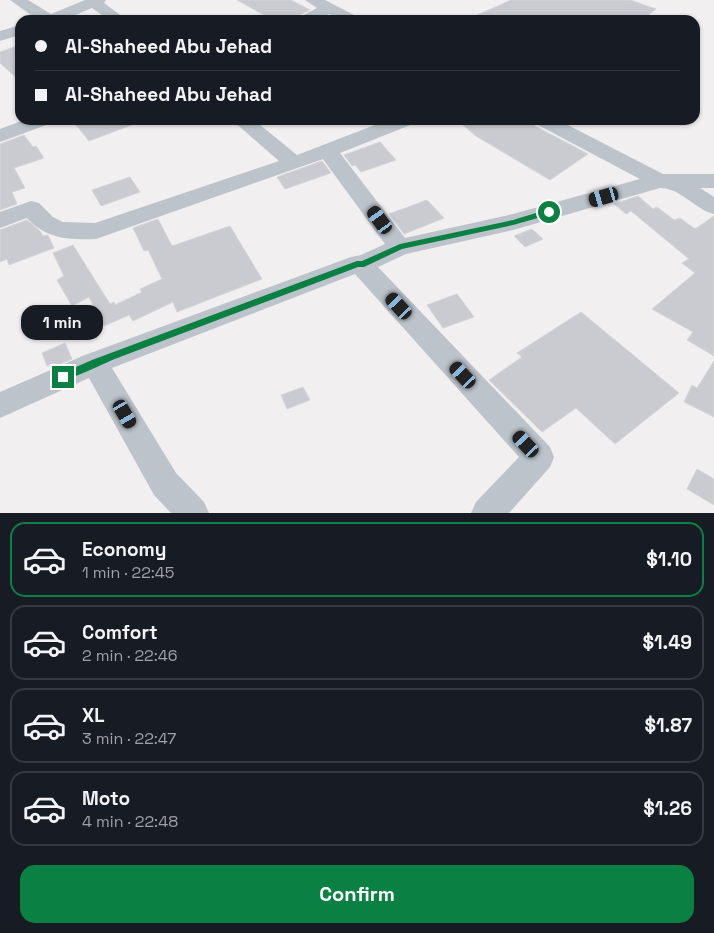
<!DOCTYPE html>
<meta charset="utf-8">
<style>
body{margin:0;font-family:"Space Grotesk",sans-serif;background:#242831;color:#f1f3f6;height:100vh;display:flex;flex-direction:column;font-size:19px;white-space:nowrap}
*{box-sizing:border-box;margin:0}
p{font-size:16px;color:#9ea1a6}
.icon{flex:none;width:28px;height:28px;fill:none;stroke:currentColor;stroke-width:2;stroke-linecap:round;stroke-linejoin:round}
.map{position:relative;height:513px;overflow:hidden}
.sheet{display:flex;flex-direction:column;background:#171b24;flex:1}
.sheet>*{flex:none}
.banner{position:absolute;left:15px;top:15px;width:685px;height:110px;border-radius:15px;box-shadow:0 1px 4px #0004;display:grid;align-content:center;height:110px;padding:0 20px;background:#171b24}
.end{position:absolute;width:22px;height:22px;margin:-11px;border:6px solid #0b8043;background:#fff;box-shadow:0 0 0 2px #fff}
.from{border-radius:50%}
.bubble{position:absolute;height:35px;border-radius:15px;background:#171b24;box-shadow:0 1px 4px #0004;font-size:16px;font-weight:600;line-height:35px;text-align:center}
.car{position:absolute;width:15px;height:30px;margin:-15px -8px;border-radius:6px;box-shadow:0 0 4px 1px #0007;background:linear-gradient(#222 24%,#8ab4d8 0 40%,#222 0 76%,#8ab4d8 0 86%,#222 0)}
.banner b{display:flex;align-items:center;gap:18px;height:48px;font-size:19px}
.banner b+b{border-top:1px solid #363941}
.banner i{width:12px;height:12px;background:#f1f3f6}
ul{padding:9px 0 0;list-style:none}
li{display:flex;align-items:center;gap:15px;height:75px;margin:0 10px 8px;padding:0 10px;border:2px solid #363941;border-radius:15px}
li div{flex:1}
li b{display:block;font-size:19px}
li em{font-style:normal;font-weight:600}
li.active{border-color:#0b8043}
li>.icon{width:45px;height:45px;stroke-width:1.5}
.button{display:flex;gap:10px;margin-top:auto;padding:10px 20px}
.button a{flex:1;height:58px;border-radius:15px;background:#0b8043;color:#fff;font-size:20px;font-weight:600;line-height:58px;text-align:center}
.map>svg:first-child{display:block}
.building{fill:#c9cbd1;stroke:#d3d5d9}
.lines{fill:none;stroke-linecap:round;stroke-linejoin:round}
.minor{fill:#bcc3ca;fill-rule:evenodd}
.route{fill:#0b8043}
</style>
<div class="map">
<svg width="714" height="513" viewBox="0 0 714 513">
<rect width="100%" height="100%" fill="#f1efef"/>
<path class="building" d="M237,0H291L310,10L299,15L296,20H273Z
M511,0H630L656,9L642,20H466Z
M20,45V81L0,63V52Z
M72,120H141L142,121L89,141Z
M457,120H531L535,126L588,154L550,180L476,136Z
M24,135L33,147L36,146L44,158L14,168L25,188L12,192L17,204L0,210V144Z
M380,142L396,160L361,172L355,165L352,166L344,155Z
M322,161L331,173L285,189L277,177Z
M130,177L140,192L101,206L92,190Z
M638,196L653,209L657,207L674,220L680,218L695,229L714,216V356L687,340L693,332L652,309L695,273L682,263L689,259L631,211L626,214L614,204Z
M427,200L444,218L404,234L389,214Z
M158,219L172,246L230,226L262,279L177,312L173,302L133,321L129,315L104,326L89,297L72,306L57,280L64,276L53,253L73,245L110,304L114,302L115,305L142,292L140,289L162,279L148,250L144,251L133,228Z
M27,220L40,231L43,236L48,235L54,248L9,265L7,259L0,262V230Z
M532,229L543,239L525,247L514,236Z
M457,294L474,317L443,328L427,305Z
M581,312L679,393L615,444L576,408L542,432L489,380L522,357L517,353Z
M65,343L72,359L56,366L54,363L47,366L42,353Z
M714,361V417L684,402L692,385L697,388Z
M303,387L310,400L287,409L281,395Z
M697,469L714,479V505L687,489Z"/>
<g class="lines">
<path class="minor" d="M10,0H28L51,14L85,0H106L104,3L127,20H109L92,8L64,20H38Z
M305,0H325L358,17L360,20H340L329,14L318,20H298L300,17L317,8Z
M20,25V35L0,41V31Z
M24,120H52L49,124L0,142V129Z
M232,120H254L297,155L388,120H416L413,124L340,153L405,238L513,214L640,179L536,124L533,120H558L663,174H714V188H700L714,197V214C694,209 681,188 660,188L513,230L406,254L378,267L550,447L554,457L550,467L509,513H471L476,502L519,457L355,274L112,368L176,473L204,502L209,513H171L154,495L89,378L0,418V392L85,355L351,257L361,255L385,244L323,159L96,239C70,240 45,239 27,218L0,228V212L31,201L39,203L53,217L63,222L95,223L279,161Z"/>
</g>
<path class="route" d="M549,209L553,212L552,214L513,225L402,249L364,267H358C279,297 199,327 120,357C108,361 68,382 60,380L58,377L60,374L92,360L357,261H362L400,244L513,220Z"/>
</svg>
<i class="end from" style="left:549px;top:212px"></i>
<i class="end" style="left:63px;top:377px"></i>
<div class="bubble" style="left:21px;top:305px;width:82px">1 min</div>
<i class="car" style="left:604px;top:197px;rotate:254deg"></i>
<i class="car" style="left:380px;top:220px;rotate:324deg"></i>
<i class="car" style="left:399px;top:306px;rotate:317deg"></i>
<i class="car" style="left:463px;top:375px;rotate:317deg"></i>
<i class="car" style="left:125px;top:414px;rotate:150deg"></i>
<i class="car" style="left:526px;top:444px;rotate:317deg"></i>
<div class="banner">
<b><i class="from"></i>Al-Shaheed Abu Jehad</b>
<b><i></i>Al-Shaheed Abu Jehad</b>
</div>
</div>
<section class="sheet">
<ul>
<li class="active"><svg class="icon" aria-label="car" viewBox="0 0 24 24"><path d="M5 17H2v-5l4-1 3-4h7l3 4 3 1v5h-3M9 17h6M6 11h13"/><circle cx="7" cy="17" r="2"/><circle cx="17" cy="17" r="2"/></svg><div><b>Economy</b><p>1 min · 22:45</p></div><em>$1.10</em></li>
<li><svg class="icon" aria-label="car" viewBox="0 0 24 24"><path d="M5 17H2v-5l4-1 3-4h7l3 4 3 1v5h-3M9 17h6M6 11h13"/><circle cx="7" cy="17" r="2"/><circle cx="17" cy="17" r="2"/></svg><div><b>Comfort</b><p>2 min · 22:46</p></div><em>$1.49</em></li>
<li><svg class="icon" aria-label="car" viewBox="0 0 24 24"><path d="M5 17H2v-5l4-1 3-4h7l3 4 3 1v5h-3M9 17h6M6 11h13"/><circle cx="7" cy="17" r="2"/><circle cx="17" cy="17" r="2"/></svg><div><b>XL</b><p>3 min · 22:47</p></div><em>$1.87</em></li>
<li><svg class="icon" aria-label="car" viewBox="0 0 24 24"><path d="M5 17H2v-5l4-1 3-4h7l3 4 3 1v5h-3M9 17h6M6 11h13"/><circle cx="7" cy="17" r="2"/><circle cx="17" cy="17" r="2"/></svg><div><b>Moto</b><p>4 min · 22:48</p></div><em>$1.26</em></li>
</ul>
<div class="button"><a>Confirm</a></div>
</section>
